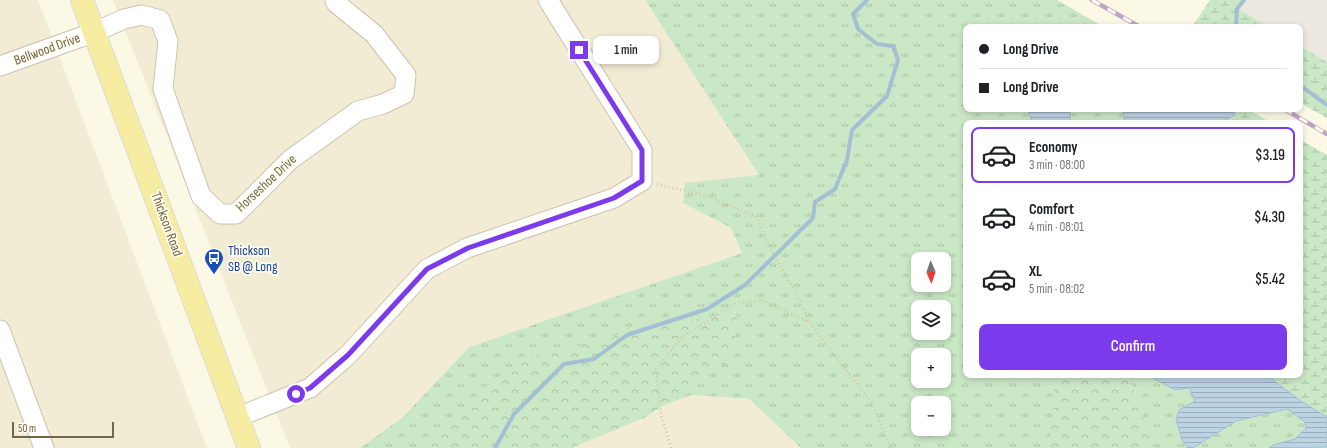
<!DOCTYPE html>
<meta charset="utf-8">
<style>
body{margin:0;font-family:"Sofia Sans Condensed",sans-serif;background:#f6f6f6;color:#202124;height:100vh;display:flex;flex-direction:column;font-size:15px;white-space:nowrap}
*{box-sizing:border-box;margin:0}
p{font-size:13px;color:#757577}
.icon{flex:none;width:22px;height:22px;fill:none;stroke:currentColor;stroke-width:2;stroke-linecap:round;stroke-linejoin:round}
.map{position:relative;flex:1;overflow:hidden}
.side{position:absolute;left:963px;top:120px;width:340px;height:258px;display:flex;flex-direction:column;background:#fff;border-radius:8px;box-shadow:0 2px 6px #0003}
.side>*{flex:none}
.banner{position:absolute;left:963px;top:24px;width:340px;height:88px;border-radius:8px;box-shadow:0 2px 6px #0003;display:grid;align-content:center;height:88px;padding:0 16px;background:#fff}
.needle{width:26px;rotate:178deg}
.buttons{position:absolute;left:911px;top:252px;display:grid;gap:8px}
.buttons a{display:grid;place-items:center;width:40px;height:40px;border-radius:8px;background:#fff;box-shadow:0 2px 6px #0003;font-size:20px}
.scale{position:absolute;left:12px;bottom:10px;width:102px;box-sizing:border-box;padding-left:4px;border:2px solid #73644c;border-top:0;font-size:11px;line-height:14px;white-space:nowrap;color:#73644c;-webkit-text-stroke:3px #fefcec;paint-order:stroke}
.end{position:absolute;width:18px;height:18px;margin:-9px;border:5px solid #7c3aed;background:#fff;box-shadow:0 0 0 2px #fff}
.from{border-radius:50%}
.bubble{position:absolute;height:28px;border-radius:8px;background:#fff;box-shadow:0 2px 6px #0003;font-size:13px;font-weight:600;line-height:28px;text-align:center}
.banner b{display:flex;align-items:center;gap:14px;height:38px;font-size:15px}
.banner b+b{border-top:1px solid #e0e0e0}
.banner i{width:10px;height:10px;background:#202124}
ul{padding:7px 0 0;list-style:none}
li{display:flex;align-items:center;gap:12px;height:56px;margin:0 8px 6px;padding:0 8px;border:2px solid transparent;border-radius:8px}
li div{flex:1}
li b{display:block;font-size:15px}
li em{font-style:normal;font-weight:600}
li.selected{border-color:#7c3aed}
li>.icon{width:36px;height:36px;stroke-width:1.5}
.action{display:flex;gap:8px;margin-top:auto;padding:8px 16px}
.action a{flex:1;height:46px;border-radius:8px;background:#7c3aed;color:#fff;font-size:16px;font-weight:600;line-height:46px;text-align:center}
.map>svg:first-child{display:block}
.residential{fill:#f2ecd5}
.industrial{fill:#ebe8e0}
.grass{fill:url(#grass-tufts);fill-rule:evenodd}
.forest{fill:url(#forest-crowns)}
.wetland{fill:url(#wetland-marsh)}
.water{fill:url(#water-rules);stroke:#a3bfd5}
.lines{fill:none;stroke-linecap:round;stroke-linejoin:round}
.stream{stroke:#a3bfd5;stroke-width:4}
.minor-casing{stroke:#ccc3ad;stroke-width:21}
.major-casing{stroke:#dddad4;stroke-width:24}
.path{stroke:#d4c3a3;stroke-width:2.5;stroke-dasharray:1 3;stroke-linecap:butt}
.minor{stroke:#fff;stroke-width:19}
.major{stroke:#f6eda3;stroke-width:22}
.rail-casing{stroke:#bea5c4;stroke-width:4.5}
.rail{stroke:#fefcec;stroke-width:3;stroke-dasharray:9;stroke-linecap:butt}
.route{stroke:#7c3aed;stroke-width:5}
.labels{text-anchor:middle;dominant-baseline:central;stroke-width:3.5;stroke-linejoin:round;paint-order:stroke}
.street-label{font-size:14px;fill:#73644c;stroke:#fefcec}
.transit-label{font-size:14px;fill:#164399;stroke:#fefcec;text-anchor:start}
</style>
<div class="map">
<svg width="1327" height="448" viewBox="0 0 1327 448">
<defs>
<pattern id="grass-tufts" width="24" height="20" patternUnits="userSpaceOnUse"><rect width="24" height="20" fill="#cae8c5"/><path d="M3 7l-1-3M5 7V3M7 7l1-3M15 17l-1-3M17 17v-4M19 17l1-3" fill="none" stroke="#a8c0a2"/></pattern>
<pattern id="forest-crowns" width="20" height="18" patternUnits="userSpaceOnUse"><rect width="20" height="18" fill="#cae8c5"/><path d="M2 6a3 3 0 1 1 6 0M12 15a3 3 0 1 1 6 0" fill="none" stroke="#a8c0a2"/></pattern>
<pattern id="wetland-marsh" width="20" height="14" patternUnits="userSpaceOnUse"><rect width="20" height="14" fill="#cae8c5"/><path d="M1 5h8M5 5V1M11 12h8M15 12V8" fill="none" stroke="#a8c0a2"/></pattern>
<pattern id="water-rules" width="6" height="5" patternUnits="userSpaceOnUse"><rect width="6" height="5" fill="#bcd3e4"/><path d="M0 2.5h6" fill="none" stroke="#9dafbb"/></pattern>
</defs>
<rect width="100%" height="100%" fill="#fbf9e6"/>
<path class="residential" d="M0,0H38L207,448H0Z
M113,0H645L759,175L683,203L731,228L742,253L469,347L403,417L360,448H290Z
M691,395L749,399L801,448H553Z"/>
<path class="industrial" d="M1245,0H1327V62L1300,46V27H1268L1236,7Z"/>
<path class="grass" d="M645,0H1057L1104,27H966V109H1247L1271,123H966V375H1300V140L1327,155V448H801L749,399L691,395L553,448H360L403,417L469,347L742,253L731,228L683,203L685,183L759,175ZM918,259H944V285H918ZM918,307H944V333H918ZM918,355H944V381H918ZM918,403H944V429H918Z"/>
<path class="forest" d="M737,309L735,347L723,365L646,417L572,448H419L490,383L526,358L612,338L634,325L707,318Z
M1055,375H1129L1153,448H1050Z"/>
<path class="wetland" d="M1210,0H1245L1236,7L1268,27H1192Z
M1300,46L1327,62V118L1300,103Z
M1234,109H1247L1271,123H1219L1235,115Z
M1300,140L1327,155V416H1325L1301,401L1267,375H1300Z"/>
<path class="water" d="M1027,109H1071L1070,116L1071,123H1033Z
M1122,109H1234L1235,115L1219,123H1125Z
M1147,375H1267L1301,401L1325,416H1327V447L1269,448L1273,445L1295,439L1306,428L1305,422L1287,409L1236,421L1193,448H1187L1182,440L1176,419L1179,410L1195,401L1189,388L1175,390Z"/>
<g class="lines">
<path class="stream" d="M1236,27L1237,9L1244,0
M1300,88L1305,89L1327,105
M495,448L514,414L564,364L594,359L627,335L707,309L745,285L813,218L815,202L835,189L847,160L852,130L887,96L898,60L893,46L877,44L858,29L853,14L867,0"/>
<g class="minor-casing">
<path id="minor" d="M0,66L95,32L124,19L142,15L160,20L168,41L163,89L201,196L220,214H236L290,160L358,111L383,104L404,94L406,75L374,34L336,3L335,0
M0,330L44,448
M238,417L310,388L348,355L427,269L467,248L614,198L642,181V150L548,0"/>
</g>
<g class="major-casing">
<path id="major" d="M82,0L249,448"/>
</g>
<path class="path" d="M657,184L710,197L756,217L770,248L795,291L809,322L872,403L890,448
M671,448L661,415L656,369L681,338L734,304L762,300L809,322"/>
<use href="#minor" class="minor"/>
<use href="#major" class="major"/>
<g class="rail-casing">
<path id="rail" d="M1092,0L1140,27
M1284,109L1327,134"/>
</g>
<use href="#rail" class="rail"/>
</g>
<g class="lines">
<path class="route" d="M296,394L310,388L348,355L427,269L468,248L614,198L642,181V150L579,50"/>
</g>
<defs>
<g id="bus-pin" transform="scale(1)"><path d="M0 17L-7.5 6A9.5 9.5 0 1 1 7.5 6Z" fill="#1a4fb4" stroke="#fefcec"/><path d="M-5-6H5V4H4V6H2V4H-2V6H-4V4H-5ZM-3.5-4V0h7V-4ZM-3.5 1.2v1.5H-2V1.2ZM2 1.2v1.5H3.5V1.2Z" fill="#fff"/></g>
</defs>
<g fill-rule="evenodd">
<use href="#bus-pin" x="214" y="258"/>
</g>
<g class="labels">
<g class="street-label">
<text transform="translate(47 49) rotate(-20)">Bellwood Drive</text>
<text transform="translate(266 183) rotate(-43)">Horseshoe Drive</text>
<text transform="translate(167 224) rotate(70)">Thickson Road</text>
</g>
<g class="transit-label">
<text x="228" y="250">Thickson<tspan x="228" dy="16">SB @ Long</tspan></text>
</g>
</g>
</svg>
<div class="buttons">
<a><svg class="needle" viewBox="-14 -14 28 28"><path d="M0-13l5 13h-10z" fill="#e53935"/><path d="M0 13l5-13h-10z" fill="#757577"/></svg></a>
<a><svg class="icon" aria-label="layers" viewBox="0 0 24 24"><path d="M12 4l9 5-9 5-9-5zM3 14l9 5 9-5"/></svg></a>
<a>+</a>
<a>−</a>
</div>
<div class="scale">50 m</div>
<i class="end from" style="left:296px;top:394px"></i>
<i class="end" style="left:579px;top:50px"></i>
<div class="bubble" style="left:593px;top:36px;width:66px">1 min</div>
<div class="banner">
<b><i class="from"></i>Long Drive</b>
<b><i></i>Long Drive</b>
</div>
<section class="side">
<ul>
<li class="selected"><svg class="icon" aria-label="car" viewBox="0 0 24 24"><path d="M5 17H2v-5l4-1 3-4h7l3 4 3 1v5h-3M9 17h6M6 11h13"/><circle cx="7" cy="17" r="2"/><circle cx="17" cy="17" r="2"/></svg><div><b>Economy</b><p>3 min · 08:00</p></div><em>$3.19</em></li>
<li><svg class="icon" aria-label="car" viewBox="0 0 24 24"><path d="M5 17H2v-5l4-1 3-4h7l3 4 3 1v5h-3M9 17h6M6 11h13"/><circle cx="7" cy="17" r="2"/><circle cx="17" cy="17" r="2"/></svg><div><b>Comfort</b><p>4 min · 08:01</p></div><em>$4.30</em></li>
<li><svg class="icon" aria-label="car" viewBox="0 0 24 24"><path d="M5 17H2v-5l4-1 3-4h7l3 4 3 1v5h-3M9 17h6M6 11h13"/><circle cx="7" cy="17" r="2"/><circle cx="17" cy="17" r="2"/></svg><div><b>XL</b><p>5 min · 08:02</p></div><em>$5.42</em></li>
</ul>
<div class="action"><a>Confirm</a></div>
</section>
</div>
